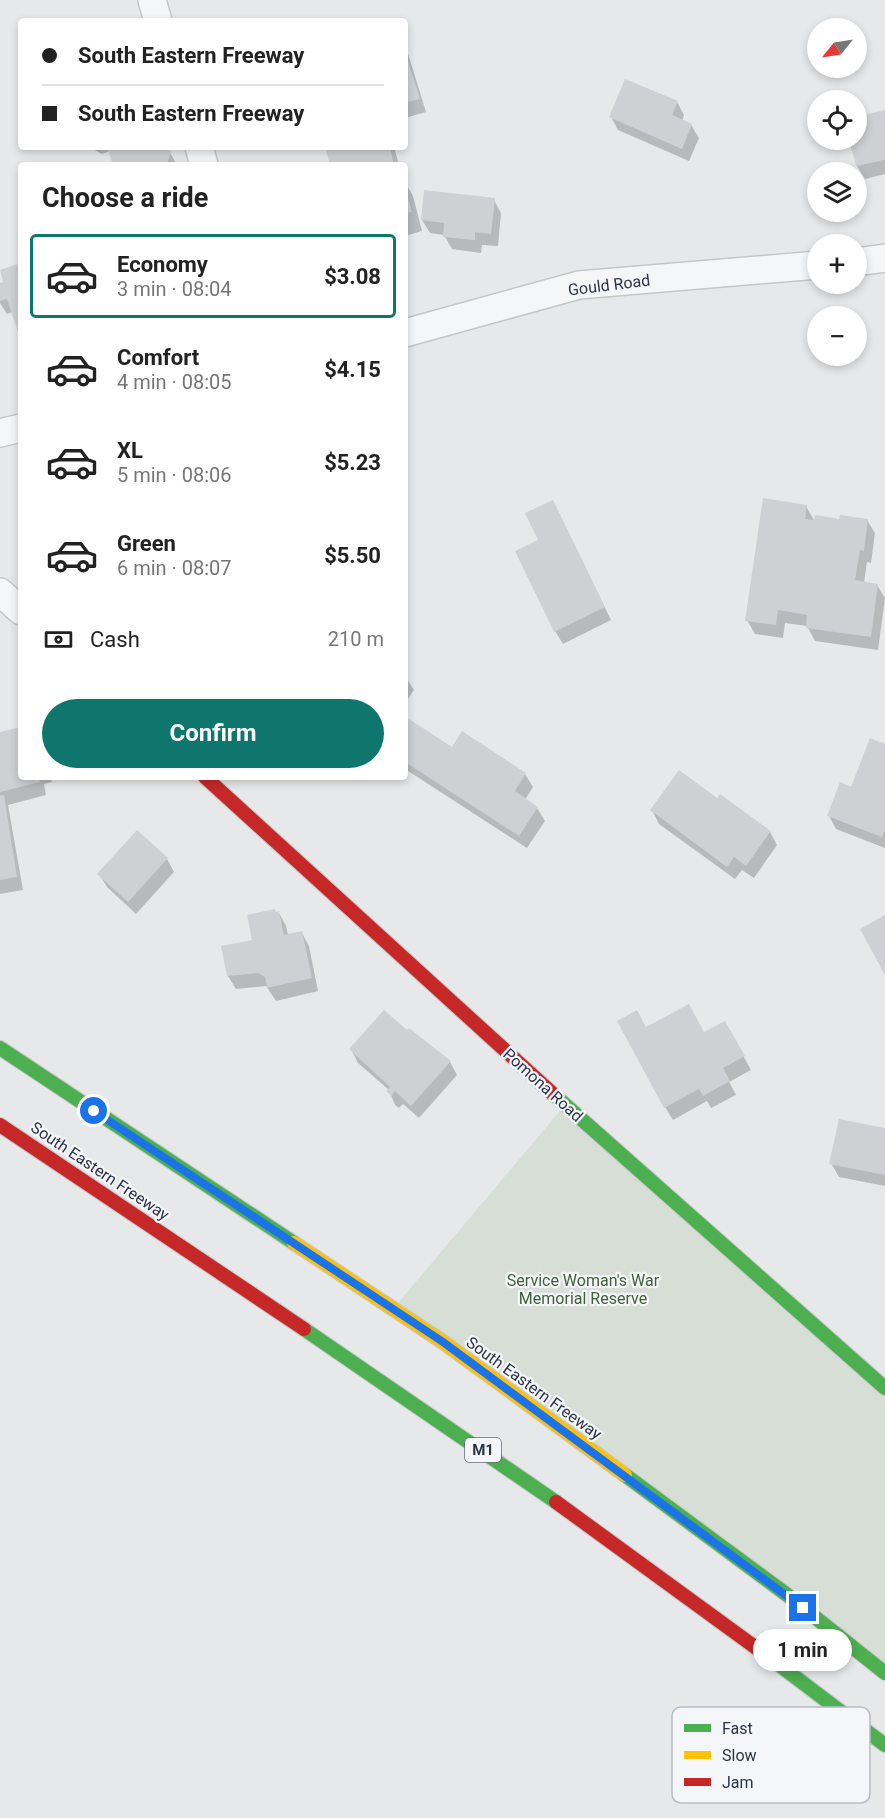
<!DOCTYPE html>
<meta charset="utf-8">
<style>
body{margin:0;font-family:Roboto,sans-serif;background:#f2f2f2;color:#222;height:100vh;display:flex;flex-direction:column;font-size:22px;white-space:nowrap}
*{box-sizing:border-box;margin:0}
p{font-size:20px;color:#767676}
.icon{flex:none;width:33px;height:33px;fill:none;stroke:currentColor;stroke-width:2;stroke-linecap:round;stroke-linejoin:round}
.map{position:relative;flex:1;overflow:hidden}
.panel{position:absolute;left:18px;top:162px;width:390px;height:618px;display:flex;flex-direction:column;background:#fff;border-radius:6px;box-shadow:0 3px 9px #0003}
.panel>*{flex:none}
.top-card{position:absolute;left:18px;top:18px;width:390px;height:132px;border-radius:6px;box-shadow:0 3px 9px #0003;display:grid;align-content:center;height:132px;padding:0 24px;background:#fff}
.needle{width:39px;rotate:240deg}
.controls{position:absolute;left:807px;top:18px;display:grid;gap:12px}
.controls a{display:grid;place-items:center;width:60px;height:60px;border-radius:50%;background:#fff;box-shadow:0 3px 9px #0003;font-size:30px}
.end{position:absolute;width:27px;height:27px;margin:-14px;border:8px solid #1a73e8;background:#fff;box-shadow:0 0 0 3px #fff}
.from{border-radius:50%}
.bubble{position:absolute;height:42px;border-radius:21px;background:#fff;box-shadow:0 3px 9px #0003;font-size:20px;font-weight:700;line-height:42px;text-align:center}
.top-card b{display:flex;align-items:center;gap:21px;height:57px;font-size:22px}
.top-card b+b{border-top:2px solid #e0e0e0}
.top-card i{width:15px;height:15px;background:#222}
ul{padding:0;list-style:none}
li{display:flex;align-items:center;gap:18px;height:84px;margin:0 12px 9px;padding:0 12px;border:3px solid transparent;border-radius:6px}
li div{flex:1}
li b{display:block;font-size:22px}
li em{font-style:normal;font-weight:700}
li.current{border-color:#0f766e}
li>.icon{width:54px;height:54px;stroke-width:1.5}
h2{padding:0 24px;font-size:27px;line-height:72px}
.pay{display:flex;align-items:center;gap:15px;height:66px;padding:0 24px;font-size:22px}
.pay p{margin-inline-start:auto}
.primary-button{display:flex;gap:12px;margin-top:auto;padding:12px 24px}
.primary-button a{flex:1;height:69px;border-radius:36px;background:#0f766e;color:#fff;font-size:24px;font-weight:700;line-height:69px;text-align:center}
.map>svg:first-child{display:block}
.green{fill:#d6ded6}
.shadow{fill:#0003}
.building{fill:#ced0d3}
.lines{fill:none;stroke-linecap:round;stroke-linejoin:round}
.street-casing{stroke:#c4c6c8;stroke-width:30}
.fast-casing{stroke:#c4c6c8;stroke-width:16}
.slow-casing{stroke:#c4c6c8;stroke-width:16}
.jam-casing{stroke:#c4c6c8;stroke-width:16}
.street{stroke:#f5f6f7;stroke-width:27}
.fast{stroke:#4caf50;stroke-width:14}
.slow{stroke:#ffc107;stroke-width:14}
.jam{stroke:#c62828;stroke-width:14}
.route{stroke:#1a73e8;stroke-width:8}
.labels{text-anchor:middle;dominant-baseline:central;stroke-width:4.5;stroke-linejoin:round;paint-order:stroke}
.shield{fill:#f4f6f9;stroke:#676e7b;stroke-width:1.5}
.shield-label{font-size:15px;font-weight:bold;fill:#2b3445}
.street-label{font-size:16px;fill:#2b3445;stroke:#f4f6f9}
.park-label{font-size:16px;fill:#3f6138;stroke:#f4f6f9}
.key{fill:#f4f6f9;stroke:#b8bcc3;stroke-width:1.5}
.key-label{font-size:16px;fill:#2b3445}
</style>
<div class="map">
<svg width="885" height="1818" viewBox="0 0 885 1818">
<rect width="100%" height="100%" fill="#e6e8ea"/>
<path class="green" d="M565,1105L885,1393V1673L393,1309Z"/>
<path class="shadow" d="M405,44L426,112L405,118Z
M677,102L684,115L682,121L691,125L699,138L689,161L618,130L611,117Z
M885,112V174L865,179L857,166L851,140H856Z
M89,147H167L177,165H114L110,151L102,154Z
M326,147H394L399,165H331Z
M405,182L413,196L422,231L405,236Z
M494,200L501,213L498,246L482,245L481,253L452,249L444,235L430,233L422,220Z
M21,265V337L13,312L7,314L0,303V285Z
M553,502L611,620L563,644L555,631L540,540Z
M806,506L815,522L867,520L875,533L871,563L867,562L864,583L877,585L885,598L878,650L815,641L807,626L785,623L783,638L755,634L747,620Z
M405,676L414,690L405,703Z
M21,728V777H51L52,782L44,784L46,795L8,805L23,890L0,894V733Z
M405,728L452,749L525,774L533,787L525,800L537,808L545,821L527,848L405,769Z
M885,745V848L836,829L829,816Z
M718,800L770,832L777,845L754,878L742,870L735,879L659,824L652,810Z
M167,859L174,872L136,914L107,887L99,874Z
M276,913H279L286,926L288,935L302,933L309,946L318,991L276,1001L266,986L236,989L228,976Z
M725,1023L751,1070L729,1082L736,1095L711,1108L707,1101L673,1120L665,1107L646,1029L704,1034Z
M407,1032L450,1062L457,1075L419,1118L403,1104L399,1108L395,1105L389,1090L358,1063L351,1049Z
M885,1130V1186L839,1177L831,1163Z"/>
<path class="building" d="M405,52L420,99L405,103Z
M625,79L678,101L672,115L692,124L682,149L609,117Z
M885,110V160L856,166L849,140H856V117Z
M107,147H169L171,152L167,164L162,165H113Z
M325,147H390L394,165H330Z
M405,188L412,212L405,213Z
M424,190L495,198L491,234L475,232V240L443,237L444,223L421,220Z
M21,263V341L7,299L0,301V283L3,282L0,270Z
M763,498L807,505L805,519L814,520L815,515L839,519L840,515L868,519L864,551L860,550L855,580L878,584L871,637L806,628L807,615L778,610L776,625L745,621Z
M553,500L605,607L554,632L515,551L538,540L525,513Z
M409,719L452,747L462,731L526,773L515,791L538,807L519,836L405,762V725Z
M21,727V777H39L40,782L0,792V732Z
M870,738L885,744V828L882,837L827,816L840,782L851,787Z
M679,770L717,798L720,794L771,831L746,866L734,857L727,867L650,810Z
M4,795L17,877L0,880V796Z
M137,830L168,858L128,902L97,874Z
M275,909L276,912L279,911L284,935L302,931L312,978L267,988L265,977L258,973L227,976L221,946L252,940L247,915Z
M885,915V975L860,929Z
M689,1004L704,1032L725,1021L745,1056L723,1068L730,1081L703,1096L699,1089L664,1108L617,1021L637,1010L646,1027Z
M384,1010L407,1030L409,1028L451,1061L411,1106L395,1091L391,1096L386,1091L390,1087L349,1049Z
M839,1119L885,1128V1175L829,1164Z"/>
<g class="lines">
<g class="street-casing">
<path id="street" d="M152,0L158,21
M199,147L204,165
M856,262L885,258
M405,333L579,285L818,265
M0,433L21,428
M0,592L21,611"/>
</g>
<g class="fast-casing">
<path id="fast" d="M0,1048L294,1243
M553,1094L885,1388
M304,1329L556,1502
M625,1475L786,1594L885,1673
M770,1658L885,1745"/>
</g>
<g class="slow-casing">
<path id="slow" d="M294,1243L443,1342L625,1475"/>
</g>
<g class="jam-casing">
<path id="jam" d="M205,777L553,1094
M0,1125L304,1329
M556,1502L770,1658"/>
</g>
<use href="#street" class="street"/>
<use href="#fast" class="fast"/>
<use href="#slow" class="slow"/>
<use href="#jam" class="jam"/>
</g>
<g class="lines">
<path class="route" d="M94,1111L443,1342L803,1608"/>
</g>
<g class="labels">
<rect class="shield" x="465" y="1438" width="36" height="24" rx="4.5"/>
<g class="shield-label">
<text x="483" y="1450">M1</text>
</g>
<g class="street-label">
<text transform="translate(609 285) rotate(-7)">Gould Road</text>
<text transform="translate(543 1085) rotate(42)">Pomona Road</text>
<text transform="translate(100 1171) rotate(34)">South Eastern Freeway</text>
<text transform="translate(534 1388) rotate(36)">South Eastern Freeway</text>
</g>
<g class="park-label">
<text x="583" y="1280">Service Woman's War<tspan x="583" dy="18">Memorial Reserve</tspan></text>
</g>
</g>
<rect x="672" y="1707" width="198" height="96" rx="9" class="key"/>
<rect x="684" y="1724" width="27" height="8" fill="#4caf50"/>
<rect x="684" y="1751" width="27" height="8" fill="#ffc107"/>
<rect x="684" y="1778" width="27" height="8" fill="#c62828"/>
<g class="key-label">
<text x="722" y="1734">Fast</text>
<text x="722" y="1761">Slow</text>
<text x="722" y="1788">Jam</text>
</g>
</svg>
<div class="controls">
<a><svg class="needle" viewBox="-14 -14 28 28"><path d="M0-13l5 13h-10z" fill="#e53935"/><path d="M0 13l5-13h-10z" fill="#767676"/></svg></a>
<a><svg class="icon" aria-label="locate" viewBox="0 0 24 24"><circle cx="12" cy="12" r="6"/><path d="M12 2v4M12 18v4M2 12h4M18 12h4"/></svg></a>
<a><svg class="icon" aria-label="layers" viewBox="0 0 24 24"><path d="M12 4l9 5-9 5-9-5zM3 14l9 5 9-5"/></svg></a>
<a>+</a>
<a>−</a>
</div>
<i class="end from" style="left:94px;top:1111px"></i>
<i class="end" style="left:803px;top:1608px"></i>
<div class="bubble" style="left:753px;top:1629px;width:99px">1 min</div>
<div class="top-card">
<b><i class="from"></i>South Eastern Freeway</b>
<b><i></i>South Eastern Freeway</b>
</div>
<section class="panel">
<h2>Choose a ride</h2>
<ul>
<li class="current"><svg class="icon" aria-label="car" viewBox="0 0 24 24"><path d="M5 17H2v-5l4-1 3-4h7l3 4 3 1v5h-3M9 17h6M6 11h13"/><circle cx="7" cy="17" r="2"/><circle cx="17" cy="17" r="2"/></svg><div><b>Economy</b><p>3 min · 08:04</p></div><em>$3.08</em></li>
<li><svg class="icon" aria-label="car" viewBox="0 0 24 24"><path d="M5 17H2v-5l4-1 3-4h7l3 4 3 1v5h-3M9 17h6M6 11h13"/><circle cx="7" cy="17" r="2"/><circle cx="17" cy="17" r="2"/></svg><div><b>Comfort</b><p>4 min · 08:05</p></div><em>$4.15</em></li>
<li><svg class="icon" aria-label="car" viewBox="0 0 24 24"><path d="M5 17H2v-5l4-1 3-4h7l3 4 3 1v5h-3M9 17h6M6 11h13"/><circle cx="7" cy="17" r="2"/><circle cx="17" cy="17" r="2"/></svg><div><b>XL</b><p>5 min · 08:06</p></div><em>$5.23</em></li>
<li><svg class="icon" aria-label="car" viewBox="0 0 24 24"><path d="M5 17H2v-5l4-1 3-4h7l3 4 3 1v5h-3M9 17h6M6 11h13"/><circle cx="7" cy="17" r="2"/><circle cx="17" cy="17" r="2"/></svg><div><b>Green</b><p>6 min · 08:07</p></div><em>$5.50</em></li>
</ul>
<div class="pay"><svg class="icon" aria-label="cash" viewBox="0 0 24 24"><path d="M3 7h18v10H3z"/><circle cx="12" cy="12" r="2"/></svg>Cash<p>210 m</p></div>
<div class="primary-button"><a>Confirm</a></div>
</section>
</div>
